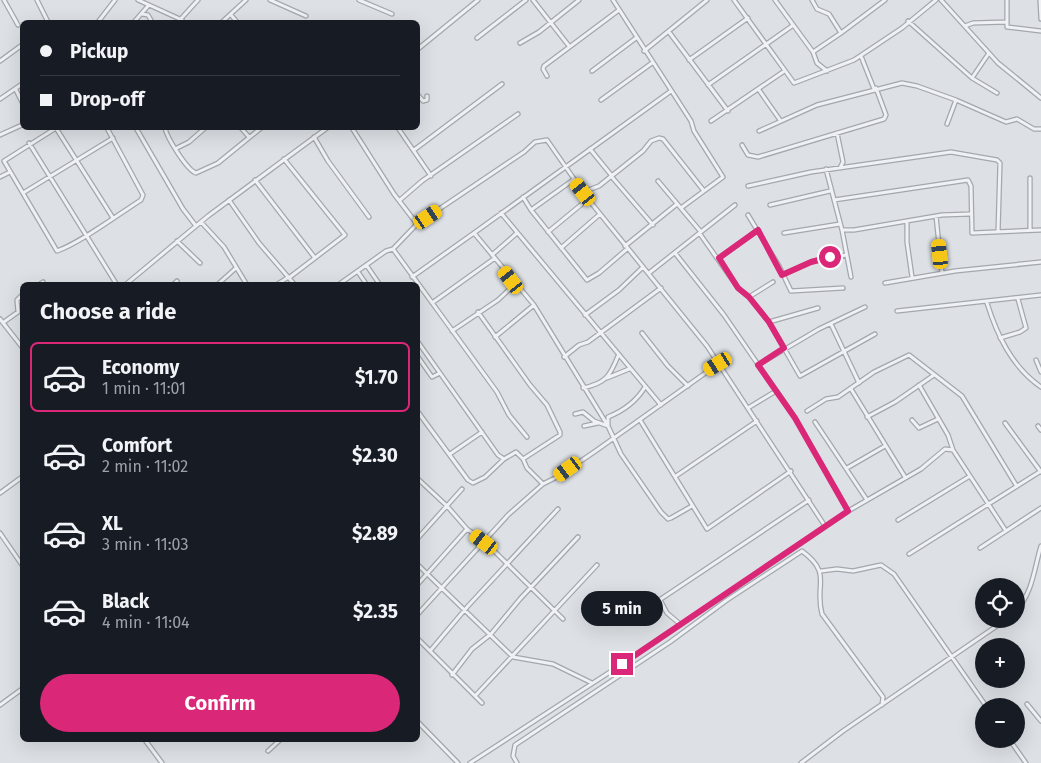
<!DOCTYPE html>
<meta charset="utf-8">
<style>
body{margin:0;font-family:"Fira Sans",sans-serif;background:#242831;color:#f1f3f6;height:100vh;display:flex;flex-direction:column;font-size:19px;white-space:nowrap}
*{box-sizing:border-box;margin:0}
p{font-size:16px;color:#9ea1a6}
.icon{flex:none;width:28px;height:28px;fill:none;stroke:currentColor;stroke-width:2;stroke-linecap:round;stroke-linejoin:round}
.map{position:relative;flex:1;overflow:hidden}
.side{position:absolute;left:20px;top:282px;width:400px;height:460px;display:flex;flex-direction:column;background:#171b24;border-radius:8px;box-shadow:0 5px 20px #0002}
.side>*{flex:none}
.banner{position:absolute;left:20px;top:20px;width:400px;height:110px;border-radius:8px;box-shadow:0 5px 20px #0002;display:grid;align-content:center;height:110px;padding:0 20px;background:#171b24}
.buttons{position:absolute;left:975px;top:578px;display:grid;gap:10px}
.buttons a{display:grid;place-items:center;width:50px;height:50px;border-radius:50%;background:#171b24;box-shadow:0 5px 20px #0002;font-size:25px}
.end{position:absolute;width:22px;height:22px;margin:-11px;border:6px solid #db2777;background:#fff;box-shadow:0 0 0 2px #fff}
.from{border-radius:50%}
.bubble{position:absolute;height:35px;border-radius:18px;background:#171b24;box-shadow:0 5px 20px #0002;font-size:16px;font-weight:700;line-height:35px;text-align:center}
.car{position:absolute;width:15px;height:30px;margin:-15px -8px;border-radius:6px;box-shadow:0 0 4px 1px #0007;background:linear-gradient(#f5c518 24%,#345 0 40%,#f5c518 0 76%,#345 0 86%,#f5c518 0)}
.banner b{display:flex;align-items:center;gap:18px;height:48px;font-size:19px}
.banner b+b{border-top:1px solid #363941}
.banner i{width:12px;height:12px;background:#f1f3f6}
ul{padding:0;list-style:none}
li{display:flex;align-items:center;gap:15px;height:70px;margin:0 10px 8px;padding:0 10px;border:2px solid transparent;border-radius:8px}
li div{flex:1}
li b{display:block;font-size:19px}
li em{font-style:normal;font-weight:700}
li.selected{border-color:#db2777}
li>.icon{width:45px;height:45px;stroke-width:1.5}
h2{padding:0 20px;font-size:22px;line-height:60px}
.action{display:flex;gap:10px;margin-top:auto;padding:10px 20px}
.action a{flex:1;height:58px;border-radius:30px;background:#db2777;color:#fff;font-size:20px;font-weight:700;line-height:58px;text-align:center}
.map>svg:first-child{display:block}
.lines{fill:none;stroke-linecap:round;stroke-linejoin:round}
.minor-casing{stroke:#a3a8ae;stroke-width:5.5}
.minor{stroke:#eff1f4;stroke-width:3}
.route{stroke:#db2777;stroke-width:6}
</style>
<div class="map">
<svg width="1041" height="763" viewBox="0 0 1041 763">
<rect width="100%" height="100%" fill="#dde1e5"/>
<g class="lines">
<g class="minor-casing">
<path id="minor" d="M4,0L18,25
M37,0L48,22
M138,0L182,20
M270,0L306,16
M359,0L392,14
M533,0L569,46
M613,0L691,121L694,131L723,177L681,208
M734,0L794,83L854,60L902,28L936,0
M775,0L813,52L817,63L827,71
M812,0L817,9L829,14L841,33L813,52
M941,0L998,63L1041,98
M1007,0V27L1041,31
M1040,0L1041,19
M142,14L148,15L152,22
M231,15L237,22
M908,21L972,78L997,93
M98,22L115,0
M134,22L148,6
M178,22L198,0
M222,22L246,0
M965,26L973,23L1006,22
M669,32L728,111
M841,33L885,0
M477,38L526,0
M520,43L539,32L579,0
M418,49L478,0
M644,51L707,0
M861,56L874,89
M689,60L748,18
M0,61L22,45
M592,71L636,38
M547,76L543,69L544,66L619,10
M972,78L989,53
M708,85L792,26
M16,90L22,102
M759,90L780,120
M418,95L423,101L427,100V96
M0,99L22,84
M601,100L652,63
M711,121L783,72
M947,124L956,100
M107,128L143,195L141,200C119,214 80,243 57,251L4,161L56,128L113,218
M136,128L183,209L196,226
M165,128C167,138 187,170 196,173L218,163L261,128
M241,128L249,137
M352,128L394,194L417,224
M398,128L431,176
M759,131L817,105L902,83L917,86L956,100L1006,122L1017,119L1034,129H1041
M837,133L843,162L840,168
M0,135L22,125
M314,137L328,161L369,217
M29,143L117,285
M742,145L748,155L758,157L884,119L886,115L876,88
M177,148L189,142L205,128
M590,149L612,176
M414,150L502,84
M284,159L345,235L290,277
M826,169L842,230L851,277
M611,176L653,225
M0,177L10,172
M1030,178V229
M255,180L315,258
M658,181L701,232
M748,186L811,172L951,152L997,160L1000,163L998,232
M583,192L599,186L643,151L651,141L659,138L663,139L704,191
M23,193L113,138
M523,197L531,210L587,280L599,273L627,249
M229,200L259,243L295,285
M400,200L422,181L518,114
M834,200L968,180L971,186L972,233L1041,230
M770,205L830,191
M531,210L573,180
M501,213L661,405
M748,215L779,266L791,291L843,288
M936,216L942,273
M201,222L224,247L247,285
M907,222V242L912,277
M842,230H854L942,215L970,214
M548,232L588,199
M474,233L671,91
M784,233L840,224
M700,234L738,288L749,297L769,322L800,376L875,334
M177,241L200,263
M625,246L677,204
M561,248L600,214
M393,249L497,392L509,415L527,437
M675,253L724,315L795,418L848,511
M492,255L517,233
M719,258L758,230
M367,266L380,285
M358,272L367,285
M649,273L735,205
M782,275L811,262L846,255
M412,277L474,233L534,305L608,426L621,454L661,512L668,519L671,518L692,506
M885,283L955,271L1041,262
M38,285L43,282
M125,285L208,216L327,128
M173,285L177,281
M217,285L236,268
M276,285L287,278
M338,285L386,251L393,249L417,224L524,152L535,142L547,140L588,199L707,346L825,526
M749,297L773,282
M432,303L495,258
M987,303C997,335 1012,367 1041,387
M897,311L1041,295
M478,312L530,385L547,405L560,432V435L523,459L527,468L543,484
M585,315L619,290L643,267
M0,319L22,347
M4,322L18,312L17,300L22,295
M769,322L818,308
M831,324L859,383
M452,331L498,300L515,284
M642,333L668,366L688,386
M495,337L534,305
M1000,338L1020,332L1026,328L1018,299
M418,342L498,455L504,459L516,452L523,459
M418,357L432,377L440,373
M564,357L579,345L588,342L661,288
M1036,360L1041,372
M758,365L819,329L865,307
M607,378L629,369
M919,385L948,435L953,450L1006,531
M583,388C606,383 610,376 618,356
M851,389L905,477
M748,408L776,391
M807,411L826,399L838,397L874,372L909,355L962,396L1016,485
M418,412L468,480L473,483L485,477L504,459
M575,414L583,412L594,421L608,426V417C623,411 636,402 645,387
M867,417L895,402L934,375
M640,420L707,529L791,471
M912,420L919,428L938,419
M815,422L867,500
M1005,423L1041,472
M584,426L598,423
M1038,426L1041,430
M450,454L482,432
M847,468L885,446
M676,476L757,421
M418,479L447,506L467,529L418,584
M0,493L22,477
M898,520L970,476
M467,529L484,541L563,619
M0,533L22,565
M418,538L462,489
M980,548L1041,508
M909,554L1041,471
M418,565L513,657L553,664L592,683
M821,571L837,569L853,571L881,565L894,574L986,706
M660,600L667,613L680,624
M1016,611C1033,592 1034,569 1041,546
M640,613L809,500
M418,614L508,515L543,484L559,476L597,450L718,364
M418,639L482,703
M430,651L468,606L558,509
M452,675L472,649L491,634L520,599L578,537
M475,696L597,565
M1027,704L1041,721
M0,705L22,689
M418,722L458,763
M1009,739L1026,763
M145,740L162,763
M268,751L280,740
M470,763L633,657L850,510L921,469L945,449L953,450
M517,763L513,756L515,745L670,642L727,600L802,551C833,574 814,584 822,614L883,697L882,705
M801,763L843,731L1007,619"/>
</g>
<use href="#minor" class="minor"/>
</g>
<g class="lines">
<path class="route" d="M622,664L848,511L795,418L758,365L784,348L769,322L749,297L738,288L719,258L758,230L782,275L811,262L830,257"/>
</g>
</svg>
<div class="buttons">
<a><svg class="icon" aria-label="locate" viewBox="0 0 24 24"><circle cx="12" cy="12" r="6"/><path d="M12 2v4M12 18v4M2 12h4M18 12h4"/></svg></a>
<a>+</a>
<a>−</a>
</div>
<i class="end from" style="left:830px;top:257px"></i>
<i class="end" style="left:622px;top:664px"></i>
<div class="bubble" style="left:581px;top:591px;width:82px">5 min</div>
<i class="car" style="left:583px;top:192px;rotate:322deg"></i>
<i class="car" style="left:428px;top:217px;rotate:56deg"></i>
<i class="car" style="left:940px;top:254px;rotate:354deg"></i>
<i class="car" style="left:511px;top:280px;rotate:323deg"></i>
<i class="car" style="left:718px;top:364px;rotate:239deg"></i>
<i class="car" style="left:568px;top:469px;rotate:234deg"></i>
<i class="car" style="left:484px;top:542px;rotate:307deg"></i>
<div class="banner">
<b><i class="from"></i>Pickup</b>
<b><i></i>Drop-off</b>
</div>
<section class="side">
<h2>Choose a ride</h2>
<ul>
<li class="selected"><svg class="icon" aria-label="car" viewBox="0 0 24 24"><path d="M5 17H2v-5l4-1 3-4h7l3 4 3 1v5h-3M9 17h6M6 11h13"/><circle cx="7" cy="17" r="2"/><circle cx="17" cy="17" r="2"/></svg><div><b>Economy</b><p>1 min · 11:01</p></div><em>$1.70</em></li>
<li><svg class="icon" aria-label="car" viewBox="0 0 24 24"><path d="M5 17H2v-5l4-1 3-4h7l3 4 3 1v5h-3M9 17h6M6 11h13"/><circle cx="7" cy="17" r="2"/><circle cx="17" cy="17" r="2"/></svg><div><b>Comfort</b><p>2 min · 11:02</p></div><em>$2.30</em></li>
<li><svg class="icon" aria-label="car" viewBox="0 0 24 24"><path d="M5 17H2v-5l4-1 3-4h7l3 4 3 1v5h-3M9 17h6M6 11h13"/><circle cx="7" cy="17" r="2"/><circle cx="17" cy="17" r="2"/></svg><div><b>XL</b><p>3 min · 11:03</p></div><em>$2.89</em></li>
<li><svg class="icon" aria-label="car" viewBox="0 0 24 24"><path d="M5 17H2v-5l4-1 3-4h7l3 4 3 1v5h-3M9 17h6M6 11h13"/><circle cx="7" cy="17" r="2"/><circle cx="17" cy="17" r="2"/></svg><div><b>Black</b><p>4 min · 11:04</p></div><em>$2.35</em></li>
</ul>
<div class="action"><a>Confirm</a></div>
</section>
</div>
